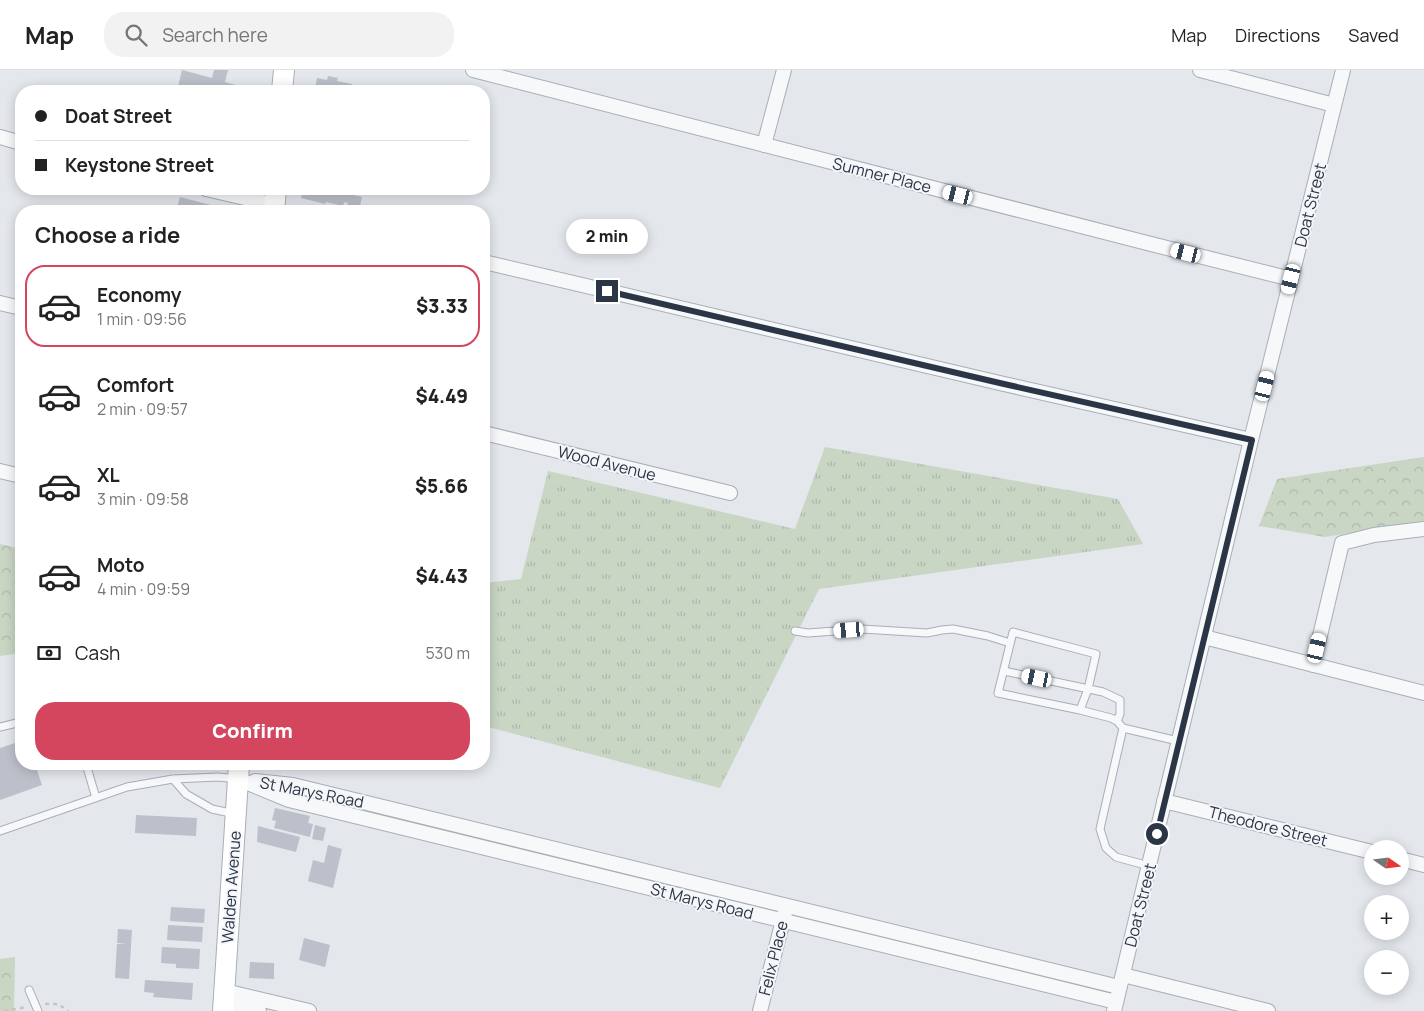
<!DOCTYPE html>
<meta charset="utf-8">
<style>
body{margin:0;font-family:Manrope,sans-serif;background:#f2f2f2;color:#222;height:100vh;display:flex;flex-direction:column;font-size:19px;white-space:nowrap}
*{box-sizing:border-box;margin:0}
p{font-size:16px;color:#767676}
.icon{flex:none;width:28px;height:28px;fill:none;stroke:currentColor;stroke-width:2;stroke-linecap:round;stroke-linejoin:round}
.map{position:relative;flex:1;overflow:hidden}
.drawer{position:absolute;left:15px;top:135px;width:475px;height:565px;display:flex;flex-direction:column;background:#fff;border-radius:20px;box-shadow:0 2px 12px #0003}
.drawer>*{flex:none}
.banner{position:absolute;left:15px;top:15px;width:475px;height:110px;border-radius:20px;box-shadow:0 2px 12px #0003;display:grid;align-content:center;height:110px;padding:0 20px;background:#fff}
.needle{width:32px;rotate:104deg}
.buttons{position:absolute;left:1364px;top:770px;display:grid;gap:10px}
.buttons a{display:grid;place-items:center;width:45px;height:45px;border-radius:50%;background:#fff;box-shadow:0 2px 12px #0003;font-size:25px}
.end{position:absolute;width:22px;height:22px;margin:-11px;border:6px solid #2a3545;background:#fff;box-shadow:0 0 0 2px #fff}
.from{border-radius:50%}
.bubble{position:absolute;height:35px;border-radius:18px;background:#fff;box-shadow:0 2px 12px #0003;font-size:16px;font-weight:800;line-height:35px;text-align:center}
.car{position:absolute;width:15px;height:30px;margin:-15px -8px;border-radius:6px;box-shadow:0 0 4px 1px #0007;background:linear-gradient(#fff 24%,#345 0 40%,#fff 0 76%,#345 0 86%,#fff 0)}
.banner b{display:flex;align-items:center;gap:18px;height:48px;font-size:19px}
.banner b+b{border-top:1px solid #e0e0e0}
.banner i{width:12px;height:12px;background:#222}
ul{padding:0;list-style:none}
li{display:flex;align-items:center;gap:15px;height:82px;margin:0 10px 8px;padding:0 10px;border:2px solid transparent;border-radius:20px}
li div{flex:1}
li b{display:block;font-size:19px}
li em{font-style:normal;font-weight:800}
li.on{border-color:#d3465e}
li>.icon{width:45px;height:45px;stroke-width:1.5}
h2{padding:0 20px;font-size:22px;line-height:60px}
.pay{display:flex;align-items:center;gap:12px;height:55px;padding:0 20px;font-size:19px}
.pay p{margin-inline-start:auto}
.button{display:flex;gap:10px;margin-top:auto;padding:10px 20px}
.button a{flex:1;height:58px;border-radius:20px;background:#d3465e;color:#fff;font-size:20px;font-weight:800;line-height:58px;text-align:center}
header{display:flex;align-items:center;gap:30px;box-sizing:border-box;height:70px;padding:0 25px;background:#fff;border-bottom:1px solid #e0e0e0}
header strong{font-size:24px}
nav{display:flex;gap:28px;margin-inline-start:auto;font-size:18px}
.search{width:350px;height:45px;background:#f2f2f2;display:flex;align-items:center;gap:12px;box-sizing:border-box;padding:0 18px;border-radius:20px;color:#767676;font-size:19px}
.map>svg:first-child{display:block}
.grass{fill:url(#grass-tufts)}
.forest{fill:url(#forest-crowns)}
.building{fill:#bbc0ca}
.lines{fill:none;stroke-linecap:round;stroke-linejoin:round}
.service-casing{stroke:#a8aeb7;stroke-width:9}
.minor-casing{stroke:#a8aeb7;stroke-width:16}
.secondary-casing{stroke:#a8aeb7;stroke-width:22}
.path{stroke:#c2c5cb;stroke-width:2.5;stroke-dasharray:4 4;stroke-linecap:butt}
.service{stroke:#f7f8fa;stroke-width:7}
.minor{stroke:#f7f8fa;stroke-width:14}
.secondary{stroke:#fff;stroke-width:20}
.route{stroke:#2a3545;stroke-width:6}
.labels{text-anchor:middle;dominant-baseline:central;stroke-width:4;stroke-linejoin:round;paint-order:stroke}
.street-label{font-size:16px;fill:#2a3545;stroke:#f4f6f9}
</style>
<header>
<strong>Map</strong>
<div class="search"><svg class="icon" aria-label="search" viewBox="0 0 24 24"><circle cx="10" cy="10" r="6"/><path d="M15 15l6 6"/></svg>Search here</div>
<nav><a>Map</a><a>Directions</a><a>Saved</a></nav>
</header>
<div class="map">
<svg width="1424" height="941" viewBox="0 0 1424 941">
<defs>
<pattern id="grass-tufts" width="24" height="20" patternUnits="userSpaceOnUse" patternTransform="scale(1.25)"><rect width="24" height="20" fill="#c9d6c4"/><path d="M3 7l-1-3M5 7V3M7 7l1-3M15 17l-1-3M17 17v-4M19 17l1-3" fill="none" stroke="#adb8aa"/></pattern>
<pattern id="forest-crowns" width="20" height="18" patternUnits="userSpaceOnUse" patternTransform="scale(1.25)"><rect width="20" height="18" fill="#c9d6c4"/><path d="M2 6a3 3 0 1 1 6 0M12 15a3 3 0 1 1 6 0" fill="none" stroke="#adb8aa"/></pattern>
</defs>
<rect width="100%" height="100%" fill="#e4e7ec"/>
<path class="grass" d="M825,377L1118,429L1143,474L819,519L720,718L484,656V513L521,509L548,401L795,459Z"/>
<path class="forest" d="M1424,387V451L1325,467L1259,456L1277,409Z
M0,474L21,479V583L0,586Z
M15,887L14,941H0V889Z"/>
<path class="building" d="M182,0L212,8L214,0H228L225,12L257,21H177Z
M328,6L338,8L337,11L352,14L350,21H312L313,19H315L317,8L327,10Z
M303,119H327L362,127L359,140L347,137L348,133L344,132L343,136L326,132L325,134L301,128Z
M180,127L234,141H176Z
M21,671V694H35L42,715L0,730V678Z
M275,738L310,746L308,753L313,754L310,767L274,758L276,751L272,750Z
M136,745L197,748L196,766L135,763Z
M315,755L326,758L323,771L312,769Z
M258,756L300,767L296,782L257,772Z
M328,775L342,779L333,818L308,811L313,790L324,793Z
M171,837L205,839L204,853L170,851Z
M168,855L203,857L202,872L167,870Z
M118,859L132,860L129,909L115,908L117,874H127L117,873Z
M304,868L330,875L325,897L299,890Z
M162,877L200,879L199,899L176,898V894L161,893Z
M250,892L274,893V909L249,908Z
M145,910L193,913L192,930L153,927L154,923L144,922Z"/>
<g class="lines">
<g class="service-casing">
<path id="service" d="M795,561L808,563L862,559L927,563L942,560L953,559L988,566L1010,573
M1004,601L1103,622L1120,630V644L1117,651
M1080,640L998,623L1013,562L1096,584L1088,619L1080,640L1111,648L1117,651L1123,658
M0,657L21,652
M86,694L96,728
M173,709L186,724L212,739L235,744
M0,761L127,717L173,709L218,707L238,709
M1149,796L1116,787L1106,778L1100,759L1123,658L1178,671
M29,920L38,941"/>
</g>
<g class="minor-casing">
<path id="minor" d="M473,0L1151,174L1291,209
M1200,0L1334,35
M0,67L21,73
M764,75L784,0
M206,119L275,135
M484,192L1004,314L1251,370
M0,233L21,238
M484,363L730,423
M0,401L21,406
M1204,567L1424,623
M1313,595L1342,473L1374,465L1424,459
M238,709L289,730L1116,932
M255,711L293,715L1119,917
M1164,731L1372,782
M1400,789L1424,795
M1123,905L1268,941
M225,921L309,941
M224,932L259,941
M760,941L785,842
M1114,941L1251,370L1343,0"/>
</g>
<g class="secondary-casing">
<path id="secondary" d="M282,21L284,0
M274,141L276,119
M223,941L239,694"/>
</g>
<path class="path" d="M45,934C55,933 60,934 68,941
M4,941L27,937"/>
<use href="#service" class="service"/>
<use href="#minor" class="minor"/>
<use href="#secondary" class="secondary"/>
</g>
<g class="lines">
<path class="route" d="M607,221L1004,314L1252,370L1157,764"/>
</g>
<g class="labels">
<g class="street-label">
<text transform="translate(882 105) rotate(14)">Sumner Place</text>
<text transform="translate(1310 135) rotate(-76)">Doat Street</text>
<text transform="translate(607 393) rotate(14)">Wood Avenue</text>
<text transform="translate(312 722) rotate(11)">St Marys Road</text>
<text transform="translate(1268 756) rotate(14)">Theodore Street</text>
<text transform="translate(231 817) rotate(-86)">Walden Avenue</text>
<text transform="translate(702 831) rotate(14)">St Marys Road</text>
<text transform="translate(1140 835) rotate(-76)">Doat Street</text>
<text transform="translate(773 888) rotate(-76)">Felix Place</text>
</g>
</g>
</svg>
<div class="buttons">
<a><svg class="needle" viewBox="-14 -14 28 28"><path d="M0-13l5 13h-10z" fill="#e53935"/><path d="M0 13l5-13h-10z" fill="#767676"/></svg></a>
<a>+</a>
<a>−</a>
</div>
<i class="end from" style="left:1157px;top:764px"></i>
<i class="end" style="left:607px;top:221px"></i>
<div class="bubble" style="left:566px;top:149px;width:82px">2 min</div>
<i class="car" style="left:958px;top:125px;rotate:284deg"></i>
<i class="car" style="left:1186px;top:183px;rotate:284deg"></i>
<i class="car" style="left:1291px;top:209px;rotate:194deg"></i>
<i class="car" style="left:1265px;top:316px;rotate:14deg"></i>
<i class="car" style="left:849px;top:560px;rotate:266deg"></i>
<i class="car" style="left:1317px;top:578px;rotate:13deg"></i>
<i class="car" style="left:1037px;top:608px;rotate:282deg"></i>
<div class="banner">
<b><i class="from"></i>Doat Street</b>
<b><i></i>Keystone Street</b>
</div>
<section class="drawer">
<h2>Choose a ride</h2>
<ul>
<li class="on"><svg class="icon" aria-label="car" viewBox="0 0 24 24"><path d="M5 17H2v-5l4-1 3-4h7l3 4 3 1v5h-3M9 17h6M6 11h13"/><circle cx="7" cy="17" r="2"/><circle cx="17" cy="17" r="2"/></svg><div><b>Economy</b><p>1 min · 09:56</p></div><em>$3.33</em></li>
<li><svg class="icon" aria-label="car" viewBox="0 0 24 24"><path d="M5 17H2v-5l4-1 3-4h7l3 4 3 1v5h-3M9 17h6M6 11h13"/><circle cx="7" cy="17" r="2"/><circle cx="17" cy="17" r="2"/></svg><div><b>Comfort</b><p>2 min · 09:57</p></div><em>$4.49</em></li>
<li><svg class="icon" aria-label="car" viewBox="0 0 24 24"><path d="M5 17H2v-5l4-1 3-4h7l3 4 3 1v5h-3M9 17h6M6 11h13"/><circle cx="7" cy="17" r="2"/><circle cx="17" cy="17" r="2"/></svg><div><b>XL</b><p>3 min · 09:58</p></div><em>$5.66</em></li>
<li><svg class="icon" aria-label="car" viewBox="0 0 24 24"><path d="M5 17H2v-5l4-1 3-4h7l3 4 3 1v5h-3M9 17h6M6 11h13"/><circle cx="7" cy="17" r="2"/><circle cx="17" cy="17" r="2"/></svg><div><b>Moto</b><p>4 min · 09:59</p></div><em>$4.43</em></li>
</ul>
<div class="pay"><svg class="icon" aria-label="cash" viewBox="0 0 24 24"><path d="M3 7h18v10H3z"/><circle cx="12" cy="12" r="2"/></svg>Cash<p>530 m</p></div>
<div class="button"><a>Confirm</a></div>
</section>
</div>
